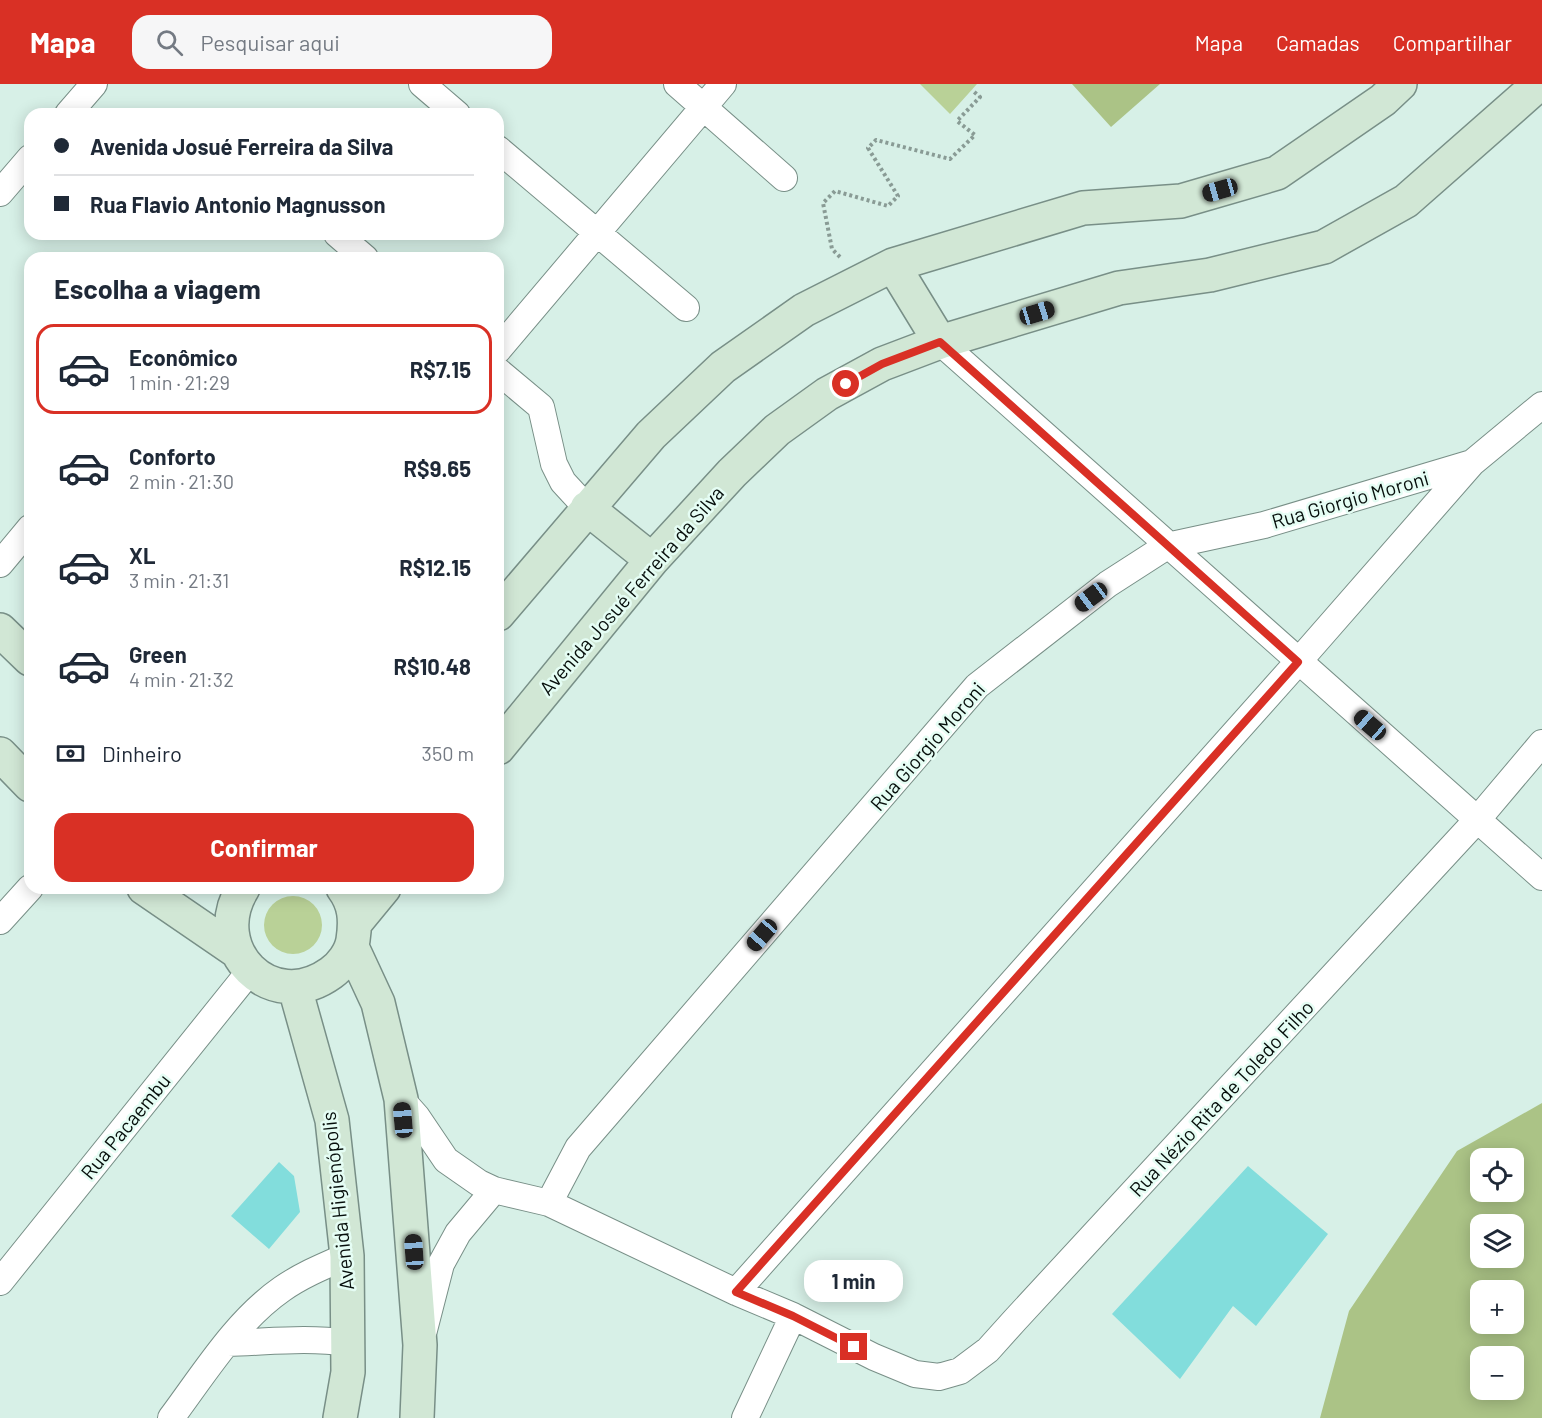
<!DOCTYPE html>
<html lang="pt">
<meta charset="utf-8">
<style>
body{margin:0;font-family:Barlow,sans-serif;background:#f6f6f7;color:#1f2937;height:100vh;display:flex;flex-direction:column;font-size:22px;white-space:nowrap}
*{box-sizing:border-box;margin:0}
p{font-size:20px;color:#747a83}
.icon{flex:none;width:33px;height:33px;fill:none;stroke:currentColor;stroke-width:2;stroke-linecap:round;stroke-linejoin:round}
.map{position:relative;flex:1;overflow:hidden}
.panel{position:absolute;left:24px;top:168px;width:480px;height:642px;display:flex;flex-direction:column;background:#fff;border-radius:18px;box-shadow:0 3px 15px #0003}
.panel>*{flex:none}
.top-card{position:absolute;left:24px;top:24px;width:480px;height:132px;border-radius:18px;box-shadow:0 3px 15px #0003;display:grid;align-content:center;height:132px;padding:0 30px;background:#fff}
.buttons{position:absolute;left:1470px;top:1064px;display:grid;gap:12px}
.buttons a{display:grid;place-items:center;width:54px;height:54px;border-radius:12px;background:#fff;box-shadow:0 3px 15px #0003;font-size:30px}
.end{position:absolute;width:27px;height:27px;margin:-14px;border:8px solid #d93025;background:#fff;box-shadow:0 0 0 3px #fff}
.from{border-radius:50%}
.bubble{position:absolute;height:42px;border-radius:18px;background:#fff;box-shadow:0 3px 15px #0003;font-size:20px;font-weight:700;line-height:42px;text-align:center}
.car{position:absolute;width:18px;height:36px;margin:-18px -9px;border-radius:8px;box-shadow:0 0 4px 2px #0007;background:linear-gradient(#222 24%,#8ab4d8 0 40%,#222 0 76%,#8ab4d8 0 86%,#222 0)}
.top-card b{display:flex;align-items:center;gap:21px;height:57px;font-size:22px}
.top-card b+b{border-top:2px solid #e0e1e3}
.top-card i{width:15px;height:15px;background:#1f2937}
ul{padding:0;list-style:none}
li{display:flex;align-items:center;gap:18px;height:90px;margin:0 12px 9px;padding:0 18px;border:3px solid transparent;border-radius:18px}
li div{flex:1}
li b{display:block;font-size:22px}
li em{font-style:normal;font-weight:700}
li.current{border-color:#d93025}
li>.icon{width:54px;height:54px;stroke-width:1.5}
h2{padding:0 30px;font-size:27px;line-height:72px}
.pay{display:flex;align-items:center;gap:15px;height:66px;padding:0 30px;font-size:22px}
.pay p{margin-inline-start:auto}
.button{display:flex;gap:12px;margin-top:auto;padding:12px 30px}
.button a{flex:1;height:69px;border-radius:18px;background:#d93025;color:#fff;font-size:24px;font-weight:700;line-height:69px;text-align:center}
header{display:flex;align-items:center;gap:36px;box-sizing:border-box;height:84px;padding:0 30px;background:#d93025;color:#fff}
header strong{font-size:28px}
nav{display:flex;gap:33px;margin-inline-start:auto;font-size:21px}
.search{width:420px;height:54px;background:#f6f6f7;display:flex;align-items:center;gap:15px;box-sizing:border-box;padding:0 21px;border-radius:18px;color:#747a83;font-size:22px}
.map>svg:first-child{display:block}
.green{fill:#b9d197}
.forest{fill:#abc386;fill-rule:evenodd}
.building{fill:#82dddc}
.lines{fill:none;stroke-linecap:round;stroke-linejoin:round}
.street-casing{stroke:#788f87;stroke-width:28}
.secondary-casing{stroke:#788f87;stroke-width:36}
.path{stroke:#899b95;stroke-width:4;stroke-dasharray:3 3;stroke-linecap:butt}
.street{stroke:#fff;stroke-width:26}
.secondary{stroke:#d1e7d5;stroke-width:33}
.route{stroke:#d93025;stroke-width:8}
.labels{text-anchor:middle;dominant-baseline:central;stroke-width:5;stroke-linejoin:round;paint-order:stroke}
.street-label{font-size:20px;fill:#060e0b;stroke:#e5fdf4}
</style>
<header>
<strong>Mapa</strong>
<div class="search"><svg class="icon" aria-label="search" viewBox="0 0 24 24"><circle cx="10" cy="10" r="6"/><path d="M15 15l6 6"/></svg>Pesquisar aqui</div>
<nav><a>Mapa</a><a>Camadas</a><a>Compartilhar</a></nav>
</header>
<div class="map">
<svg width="1542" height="1334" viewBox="0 0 1542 1334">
<rect width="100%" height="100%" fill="#d7f0e7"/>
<path class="green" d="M920,0H977L950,30Z
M264 841a29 29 0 1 1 58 0a29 29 0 1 1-58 0Z"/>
<path class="forest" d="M1072,0H1160L1111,43Z
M1542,1019V1334H1320L1349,1227L1457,1067ZM1480,1074H1514V1107H1480ZM1480,1140H1514V1173H1480ZM1480,1206H1514V1239H1480ZM1480,1272H1514V1305H1480Z"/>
<path class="building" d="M279,1078L294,1092L300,1128L269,1165L231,1132Z
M1248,1082L1328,1150L1256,1242L1233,1222L1180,1295L1112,1230Z"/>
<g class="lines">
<g class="street-casing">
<path id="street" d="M422,0L457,30
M677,0L784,94
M68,30L94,0
M498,65L686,224
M0,109L30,74
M337,150L365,174
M940,258L1542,793
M498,266L723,0
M498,287L541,323L554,380L563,398L587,424
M0,480L30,444
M0,837L30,804
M401,1015L417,1033L446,1076L479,1099L494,1106L549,1119L736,1208L793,1232L874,1273L915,1290L939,1293L960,1287L988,1266L1015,1236L1477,736L1542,659
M549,1119L578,1064L977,602L1108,500L1167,462L1264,441L1472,379
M0,1198L250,887
M736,1208L1298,578L1472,379L1542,321
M424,1246L441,1180L458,1149L494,1106
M228,1259C269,1258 306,1253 348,1259
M171,1334C204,1290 236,1237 282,1205C302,1191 324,1182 347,1172
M745,1334L793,1232"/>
</g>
<g class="secondary-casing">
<path id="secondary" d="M893,181L940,258
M587,424L652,476
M498,530L651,351L723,283L804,226L893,181L1083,124L1181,117L1277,89L1383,16L1400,0
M0,546L30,575
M498,664L652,476L732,389L777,346L827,310L882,280L940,258L1119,204L1210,191L1324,163L1406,117L1539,0
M0,670L30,701
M144,804L236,867
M243,804C205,865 271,932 331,889C341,882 351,869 353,856C356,836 355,820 343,804
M356,838L384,804
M352,863L378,919L401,1015L420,1261L417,1334
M295,904L332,1036L347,1172L348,1288L340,1334"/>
</g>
<path class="path" d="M840,173L832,165L823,119L835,107L888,122L898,112L868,64L876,56L950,75L975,51L957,37L980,13L972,6"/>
<use href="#street" class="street"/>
<use href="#secondary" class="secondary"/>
</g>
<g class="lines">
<path class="route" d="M846,300L882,280L940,258L1298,578L736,1208L793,1232L854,1263"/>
</g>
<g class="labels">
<g class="street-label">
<text transform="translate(1350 415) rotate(-16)">Rua Giorgio Moroni</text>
<text transform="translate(631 506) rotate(-49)">Avenida Josué Ferreira da Silva</text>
<text transform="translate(927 662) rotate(-49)">Rua Giorgio Moroni</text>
<text transform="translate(1221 1014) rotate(-47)">Rua Nézio Rita de Toledo Filho</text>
<text transform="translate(125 1042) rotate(-51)">Rua Pacaembu</text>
<text transform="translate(337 1117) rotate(-96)">Avenida Higienópolis</text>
</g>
</g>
</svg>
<div class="buttons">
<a><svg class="icon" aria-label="locate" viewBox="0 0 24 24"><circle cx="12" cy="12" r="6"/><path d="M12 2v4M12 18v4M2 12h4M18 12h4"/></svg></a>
<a><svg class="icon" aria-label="layers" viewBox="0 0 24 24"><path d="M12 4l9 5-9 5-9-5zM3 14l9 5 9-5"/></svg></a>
<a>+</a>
<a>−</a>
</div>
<i class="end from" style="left:846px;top:300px"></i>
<i class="end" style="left:854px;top:1263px"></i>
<div class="bubble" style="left:804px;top:1176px;width:99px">1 min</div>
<i class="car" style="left:1220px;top:106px;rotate:254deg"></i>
<i class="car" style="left:1037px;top:229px;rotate:73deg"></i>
<i class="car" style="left:1091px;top:513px;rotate:233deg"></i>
<i class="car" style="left:1370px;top:641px;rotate:311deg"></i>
<i class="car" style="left:762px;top:851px;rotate:221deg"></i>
<i class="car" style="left:403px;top:1036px;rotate:355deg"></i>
<i class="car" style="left:414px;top:1168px;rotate:356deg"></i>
<div class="top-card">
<b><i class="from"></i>Avenida Josué Ferreira da Silva</b>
<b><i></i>Rua Flavio Antonio Magnusson</b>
</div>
<section class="panel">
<h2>Escolha a viagem</h2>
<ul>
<li class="current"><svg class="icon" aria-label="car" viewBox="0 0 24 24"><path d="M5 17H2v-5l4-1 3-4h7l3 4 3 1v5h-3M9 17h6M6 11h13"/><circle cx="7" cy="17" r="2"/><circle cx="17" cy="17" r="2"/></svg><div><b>Econômico</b><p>1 min · 21:29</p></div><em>R$7.15</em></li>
<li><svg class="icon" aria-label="car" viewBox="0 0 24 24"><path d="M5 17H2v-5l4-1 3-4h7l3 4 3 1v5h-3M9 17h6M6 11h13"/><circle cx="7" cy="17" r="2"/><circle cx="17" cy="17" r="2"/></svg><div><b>Conforto</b><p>2 min · 21:30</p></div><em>R$9.65</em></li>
<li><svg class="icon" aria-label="car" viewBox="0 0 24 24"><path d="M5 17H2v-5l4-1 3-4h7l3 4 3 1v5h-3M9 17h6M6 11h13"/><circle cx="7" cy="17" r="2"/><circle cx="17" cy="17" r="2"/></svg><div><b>XL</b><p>3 min · 21:31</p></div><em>R$12.15</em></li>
<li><svg class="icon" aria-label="car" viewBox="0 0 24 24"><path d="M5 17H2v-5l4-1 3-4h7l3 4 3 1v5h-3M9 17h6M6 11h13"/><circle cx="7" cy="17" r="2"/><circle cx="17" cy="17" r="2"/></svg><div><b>Green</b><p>4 min · 21:32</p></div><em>R$10.48</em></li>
</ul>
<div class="pay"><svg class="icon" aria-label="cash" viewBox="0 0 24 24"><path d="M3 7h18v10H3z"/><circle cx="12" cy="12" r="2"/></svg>Dinheiro<p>350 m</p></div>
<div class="button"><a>Confirmar</a></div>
</section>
</div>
